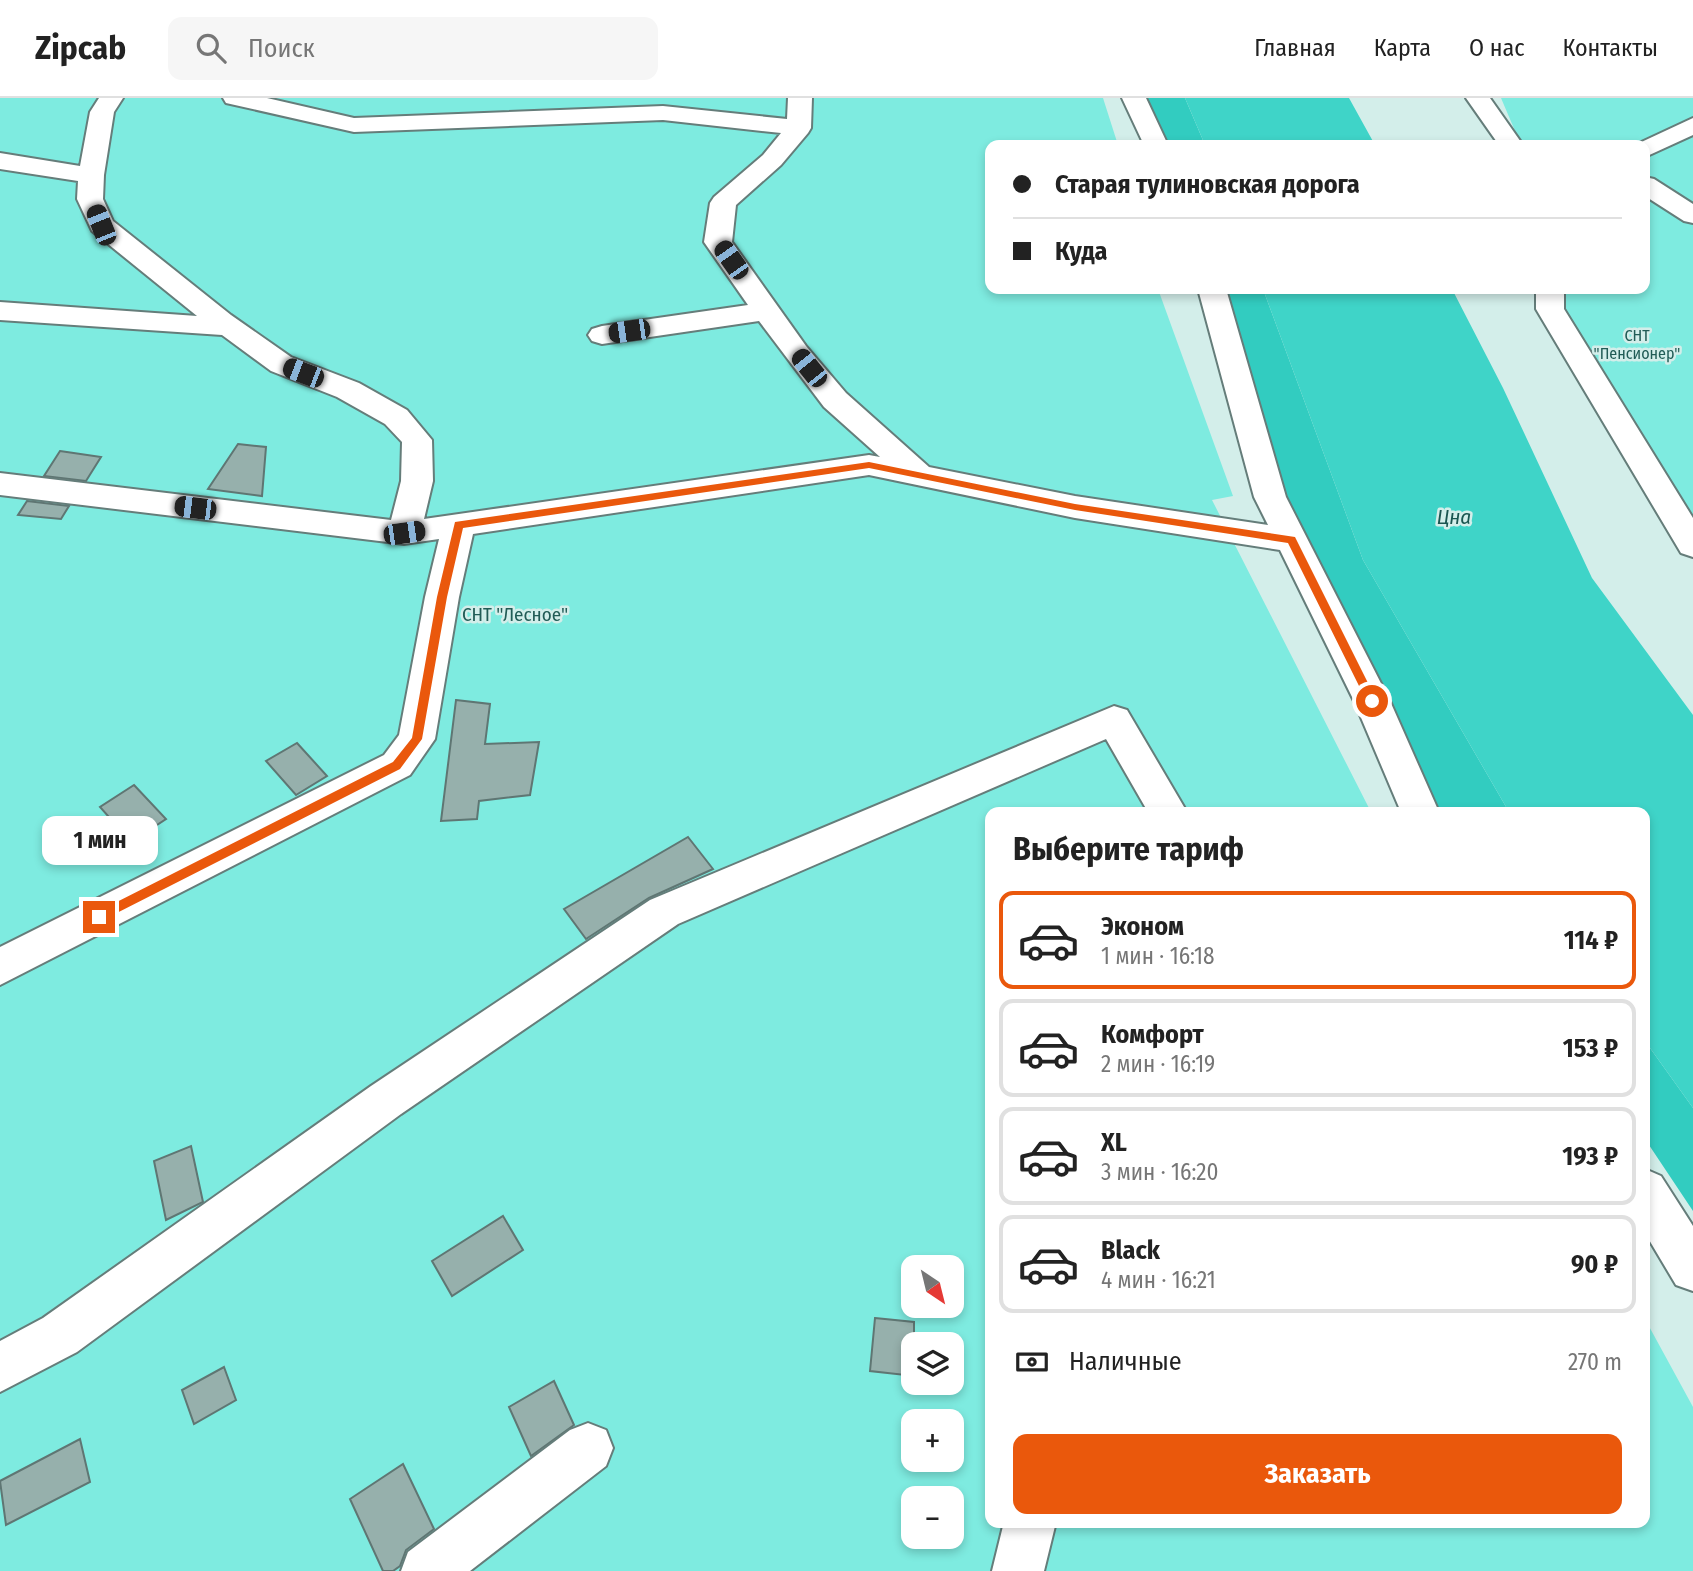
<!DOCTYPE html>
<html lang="ru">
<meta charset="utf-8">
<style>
body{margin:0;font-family:"Fira Sans Condensed",sans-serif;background:#f6f6f6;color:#222;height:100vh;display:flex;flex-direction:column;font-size:26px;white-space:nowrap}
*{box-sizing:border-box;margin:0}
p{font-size:23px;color:#767676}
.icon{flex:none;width:38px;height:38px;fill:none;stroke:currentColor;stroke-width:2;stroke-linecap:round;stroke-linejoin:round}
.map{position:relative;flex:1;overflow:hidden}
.panel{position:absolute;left:985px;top:709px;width:665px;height:721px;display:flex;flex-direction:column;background:#fff;border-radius:14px;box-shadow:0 4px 10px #0003}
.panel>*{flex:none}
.top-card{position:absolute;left:985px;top:42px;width:665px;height:154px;border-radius:14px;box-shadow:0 4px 10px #0003;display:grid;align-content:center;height:154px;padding:0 28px;background:#fff}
.needle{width:46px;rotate:145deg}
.buttons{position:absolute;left:901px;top:1157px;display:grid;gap:14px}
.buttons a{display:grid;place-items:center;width:63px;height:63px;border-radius:14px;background:#fff;box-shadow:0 4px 10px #0003;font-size:35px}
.end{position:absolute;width:32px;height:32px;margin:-16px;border:9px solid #ea580c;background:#fff;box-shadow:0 0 0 4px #fff}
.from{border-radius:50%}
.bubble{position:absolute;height:49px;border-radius:14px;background:#fff;box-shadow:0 4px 10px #0003;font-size:23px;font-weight:700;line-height:49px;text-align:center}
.car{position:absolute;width:21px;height:42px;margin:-21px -10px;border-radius:9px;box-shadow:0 0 5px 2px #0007;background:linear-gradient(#222 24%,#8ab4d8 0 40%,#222 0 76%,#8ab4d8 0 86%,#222 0)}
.top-card b{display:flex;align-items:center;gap:24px;height:66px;font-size:26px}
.top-card b+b{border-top:2px solid #e0e0e0}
.top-card i{width:18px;height:18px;background:#222}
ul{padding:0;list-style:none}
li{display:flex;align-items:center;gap:21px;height:98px;margin:0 14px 10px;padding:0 14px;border:4px solid #e0e0e0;border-radius:14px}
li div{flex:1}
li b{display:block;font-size:26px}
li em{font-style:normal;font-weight:700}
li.current{border-color:#ea580c}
li>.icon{width:63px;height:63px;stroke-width:1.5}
h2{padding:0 28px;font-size:32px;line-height:84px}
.pay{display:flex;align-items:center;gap:18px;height:77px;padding:0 28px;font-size:26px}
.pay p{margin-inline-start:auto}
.cta{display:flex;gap:14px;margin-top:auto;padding:14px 28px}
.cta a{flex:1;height:80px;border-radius:14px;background:#ea580c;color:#fff;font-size:28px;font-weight:700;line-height:80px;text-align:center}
header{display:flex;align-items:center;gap:42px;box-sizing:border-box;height:98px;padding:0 35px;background:#fff;border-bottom:2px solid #e0e0e0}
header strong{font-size:33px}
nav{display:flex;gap:38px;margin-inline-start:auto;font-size:24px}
.search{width:490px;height:63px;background:#f6f6f6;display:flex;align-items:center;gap:18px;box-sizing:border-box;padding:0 24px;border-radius:14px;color:#767676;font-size:26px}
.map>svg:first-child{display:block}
.green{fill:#7eebe0;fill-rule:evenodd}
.forest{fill:#32ccc0}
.water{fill:#3fd4c8}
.building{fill:#96b0ac;stroke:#5f7673;stroke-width:2}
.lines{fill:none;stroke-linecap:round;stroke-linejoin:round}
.minor-casing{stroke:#657d7a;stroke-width:4}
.minor{fill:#fff;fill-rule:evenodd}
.route{fill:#ea580c}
.labels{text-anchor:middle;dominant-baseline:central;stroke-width:5;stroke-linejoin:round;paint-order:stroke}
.far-park-label{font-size:16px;fill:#215c56;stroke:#d3eeea}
.park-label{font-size:19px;fill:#215c56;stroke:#d3eeea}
.water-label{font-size:21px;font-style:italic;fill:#1a5651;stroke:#d3eeea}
</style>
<header>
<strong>Zipcab</strong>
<div class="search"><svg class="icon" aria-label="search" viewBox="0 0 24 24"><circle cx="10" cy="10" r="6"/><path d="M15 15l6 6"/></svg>Поиск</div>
<nav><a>Главная</a><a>Карта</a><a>О нас</a><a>Контакты</a></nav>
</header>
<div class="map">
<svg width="1693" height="1473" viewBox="0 0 1693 1473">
<rect width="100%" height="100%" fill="#d3eeea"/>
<path class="green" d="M0,0H1103L1118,47H990V191H1158L1233,398L1212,402L1371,714H990V1424H1645V1221L1693,1309V1473H0ZM914,1169H952V1208H914ZM914,1246H952V1284H914ZM914,1323H952V1362H914ZM914,1400H952V1438H914Z
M1501,0H1693V439L1572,240L1558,191H1645V47H1521Z"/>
<path class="forest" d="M1133,0H1185L1205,47H1151Z
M1206,191H1263L1363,462L1509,714H1441L1313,479Z
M1645,943L1693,1010V1113L1645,1041Z"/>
<path class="water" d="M1185,0H1349L1375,47H1205Z
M1263,191H1452L1503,290L1592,480L1693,617V1010L1645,943V714H1509L1363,462Z"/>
<path class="building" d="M238,346L266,349L262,398L208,391Z
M60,353L101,359L86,383L44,378Z
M27,403L69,408L61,421L18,417Z
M456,602L490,606L485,646L539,644L530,697L479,703L477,721L441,723Z
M297,645L327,678L296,697L266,663Z
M134,687L166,721L131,744L100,709Z
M688,739L713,771L649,800L586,841L564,811Z
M191,1048L203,1104L166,1122L154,1063Z
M503,1118L523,1152L452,1198L432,1163Z
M875,1220L914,1224V1278L870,1273Z
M224,1269L236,1302L194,1326L182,1292Z
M554,1283L574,1327L531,1358L509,1309Z
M80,1341L90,1384L6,1427L0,1383Z
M403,1366L434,1431L406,1452L400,1468L393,1473H383L350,1401Z"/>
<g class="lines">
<g class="minor-casing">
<path id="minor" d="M99,0H123L114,14L104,77L103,101L113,123L231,217L291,259L359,285L407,312L432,342L433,383L424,421L869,357L880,359L824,309L759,223L602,246L592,243L588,237L592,231L602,228L748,207L704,144L710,105L714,99L763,57L781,35L663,22L354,34L226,5L223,0H267L354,20L663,8L787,21L788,0H812L811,30L808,35L781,67L736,107L732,144L806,248L846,295L929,369L1075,398L1268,427L1254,399L1198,191H1226L1286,399L1390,603L1439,714H1401L1354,603L1280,452L1075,420L869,377L473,436L459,499L435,641L410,677L0,887V849L384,657L399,637L425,499L439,441L404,446L0,397V375L391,422L401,383L402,344L385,326L337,299L271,273L222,237L0,222V204L197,218L92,133L77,101L78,83L0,71V55L80,68L90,14Z
M1122,0H1146L1168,47H1144Z
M1466,0H1490L1523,47H1499Z
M1693,20V37L1645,59V47H1635Z
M1645,79L1654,81L1693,106V125L1684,123L1645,98Z
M1536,191H1564V211L1693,420V459L1681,455L1536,211Z
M1114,608L1127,612L1187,714H1148L1106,641L678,826L401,1016L77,1254L0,1294V1243L43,1220L371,988L650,802Z
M1645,1071L1661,1078L1693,1128V1193L1676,1187L1645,1135Z
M588,1325L606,1332L613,1350L606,1368L470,1473H401L408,1454L570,1332Z
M1004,1424H1056L1044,1473H992Z"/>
</g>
<use href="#minor" class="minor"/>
</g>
<path class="route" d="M869,364L1075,406L1295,439L1377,603L1376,606H1368L1288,445L1075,412L869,370L463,430L447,499L422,641L400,671L103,822H95V815L393,664L412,640L437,499L455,424Z"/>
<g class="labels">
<g class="far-park-label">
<text x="1637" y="237">СНТ<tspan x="1637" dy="18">"Пенсионер"</tspan></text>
</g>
<g class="park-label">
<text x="515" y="516">СНТ "Лесное"</text>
</g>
<g class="water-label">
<text x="1454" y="419">Цна</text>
</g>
</g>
</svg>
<div class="buttons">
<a><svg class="needle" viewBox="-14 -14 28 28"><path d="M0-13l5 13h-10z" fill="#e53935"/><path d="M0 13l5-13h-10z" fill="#767676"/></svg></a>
<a><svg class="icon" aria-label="layers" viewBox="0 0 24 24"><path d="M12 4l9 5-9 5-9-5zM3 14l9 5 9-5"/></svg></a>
<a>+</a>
<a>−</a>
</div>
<i class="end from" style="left:1372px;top:603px"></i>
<i class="end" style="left:99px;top:819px"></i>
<div class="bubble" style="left:42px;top:718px;width:116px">1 мин</div>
<i class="car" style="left:101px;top:127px;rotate:338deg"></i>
<i class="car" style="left:731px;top:162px;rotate:325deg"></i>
<i class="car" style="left:629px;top:233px;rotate:262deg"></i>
<i class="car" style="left:809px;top:270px;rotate:321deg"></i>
<i class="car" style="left:303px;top:275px;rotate:291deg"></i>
<i class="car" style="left:195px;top:410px;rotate:277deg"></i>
<i class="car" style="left:404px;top:435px;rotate:82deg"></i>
<div class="top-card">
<b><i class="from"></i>Старая тулиновская дорога</b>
<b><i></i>Куда</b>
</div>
<section class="panel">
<h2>Выберите тариф</h2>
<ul>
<li class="current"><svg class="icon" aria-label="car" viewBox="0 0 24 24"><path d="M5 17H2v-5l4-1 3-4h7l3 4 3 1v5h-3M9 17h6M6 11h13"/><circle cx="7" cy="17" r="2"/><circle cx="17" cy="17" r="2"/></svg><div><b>Эконом</b><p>1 мин · 16:18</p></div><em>114 ₽</em></li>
<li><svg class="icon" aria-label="car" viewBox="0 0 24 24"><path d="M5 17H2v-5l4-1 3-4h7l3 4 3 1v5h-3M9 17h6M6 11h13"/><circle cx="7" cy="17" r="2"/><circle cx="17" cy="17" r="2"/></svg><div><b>Комфорт</b><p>2 мин · 16:19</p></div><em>153 ₽</em></li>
<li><svg class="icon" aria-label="car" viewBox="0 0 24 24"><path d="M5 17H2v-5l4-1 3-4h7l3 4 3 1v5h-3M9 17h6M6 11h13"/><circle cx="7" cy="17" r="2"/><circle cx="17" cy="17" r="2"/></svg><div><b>XL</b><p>3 мин · 16:20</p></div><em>193 ₽</em></li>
<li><svg class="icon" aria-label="car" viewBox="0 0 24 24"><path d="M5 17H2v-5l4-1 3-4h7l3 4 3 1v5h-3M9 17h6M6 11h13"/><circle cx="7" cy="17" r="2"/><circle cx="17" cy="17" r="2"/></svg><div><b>Black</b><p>4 мин · 16:21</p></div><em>90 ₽</em></li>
</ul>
<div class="pay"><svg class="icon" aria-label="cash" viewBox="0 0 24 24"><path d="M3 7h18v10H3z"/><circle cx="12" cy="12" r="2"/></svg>Наличные<p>270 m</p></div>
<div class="cta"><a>Заказать</a></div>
</section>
</div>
